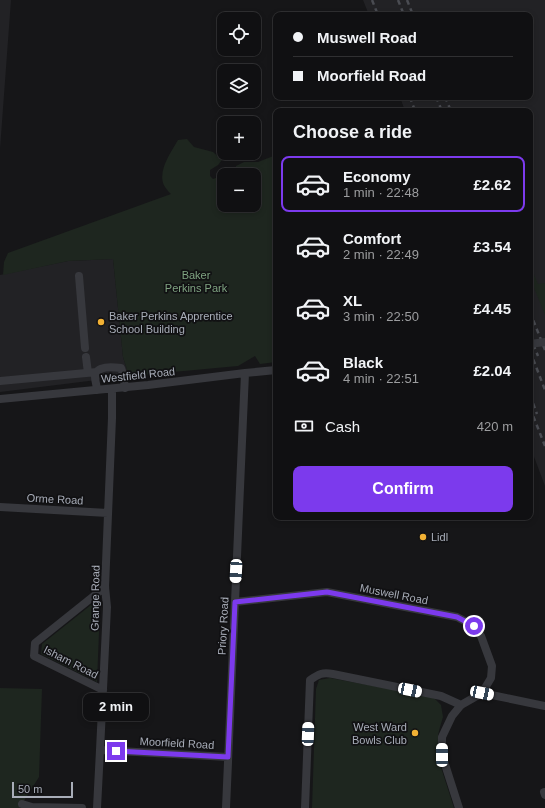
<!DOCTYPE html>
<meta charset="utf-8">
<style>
body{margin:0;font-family:Helvetica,sans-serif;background:#1e1e20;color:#f1f3f6;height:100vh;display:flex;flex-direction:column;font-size:15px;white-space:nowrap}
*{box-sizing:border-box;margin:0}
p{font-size:13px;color:#9c9d9f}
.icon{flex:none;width:22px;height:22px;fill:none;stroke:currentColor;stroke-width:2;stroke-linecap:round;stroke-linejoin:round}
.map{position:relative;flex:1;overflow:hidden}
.drawer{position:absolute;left:273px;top:108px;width:260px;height:412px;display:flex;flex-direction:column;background:#101012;border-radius:8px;box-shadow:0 2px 6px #0003,0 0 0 1px #303032}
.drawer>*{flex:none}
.top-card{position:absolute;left:273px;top:12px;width:260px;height:88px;border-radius:8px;box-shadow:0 2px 6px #0003,0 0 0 1px #303032;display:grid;align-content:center;height:88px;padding:0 20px;background:#101012}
.buttons{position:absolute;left:217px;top:12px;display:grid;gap:8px}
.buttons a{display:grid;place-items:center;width:44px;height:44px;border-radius:8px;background:#101012;box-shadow:0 2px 6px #0003,0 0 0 1px #303032;font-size:20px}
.scale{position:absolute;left:12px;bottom:10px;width:61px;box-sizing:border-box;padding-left:4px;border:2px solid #a8adb8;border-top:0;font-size:11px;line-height:14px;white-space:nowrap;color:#a8adb8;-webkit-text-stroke:3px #111113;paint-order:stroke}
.end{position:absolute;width:18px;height:18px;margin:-9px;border:5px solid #7c3aed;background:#fff;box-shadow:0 0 0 2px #fff}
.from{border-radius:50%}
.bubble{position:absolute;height:28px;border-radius:8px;background:#101012;box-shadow:0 2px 6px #0003,0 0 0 1px #303032;font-size:13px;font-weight:600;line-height:28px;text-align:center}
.car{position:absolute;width:12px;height:24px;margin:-12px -6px;border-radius:5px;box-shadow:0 0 3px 1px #0007;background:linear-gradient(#fff 24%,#345 0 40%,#fff 0 76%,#345 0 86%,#fff 0)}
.top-card b{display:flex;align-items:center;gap:14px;height:38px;font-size:15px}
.top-card b+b{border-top:1px solid #303032}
.top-card i{width:10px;height:10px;background:#f1f3f6}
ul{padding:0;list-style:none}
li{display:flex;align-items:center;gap:12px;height:56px;margin:0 8px 6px;padding:0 12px;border:2px solid transparent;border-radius:8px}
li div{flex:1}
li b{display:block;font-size:15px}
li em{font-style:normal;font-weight:600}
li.current{border-color:#7c3aed}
li>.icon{width:36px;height:36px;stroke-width:1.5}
h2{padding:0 20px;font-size:18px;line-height:48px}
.pay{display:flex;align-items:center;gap:10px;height:44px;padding:0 20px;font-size:15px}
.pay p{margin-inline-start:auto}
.action{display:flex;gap:8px;margin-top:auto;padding:8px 20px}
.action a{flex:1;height:46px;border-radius:8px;background:#7c3aed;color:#fff;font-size:16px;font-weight:600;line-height:46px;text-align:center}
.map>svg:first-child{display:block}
.built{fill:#222225}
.green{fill:#1e261f;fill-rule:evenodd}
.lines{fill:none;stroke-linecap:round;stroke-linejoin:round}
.minor{stroke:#37383d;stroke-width:8}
.rail{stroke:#4a4c52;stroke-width:2.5;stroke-dasharray:5 4;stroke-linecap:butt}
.minor-bridge{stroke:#37383d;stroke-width:8}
.route{stroke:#7c3aed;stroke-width:5}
.poi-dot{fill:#f2b134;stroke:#111113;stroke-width:1.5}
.labels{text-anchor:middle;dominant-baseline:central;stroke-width:3.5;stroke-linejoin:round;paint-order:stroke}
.park-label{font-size:11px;fill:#7fa381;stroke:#111113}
.poi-label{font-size:11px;fill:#a8adb8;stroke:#111113;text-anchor:start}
.street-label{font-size:11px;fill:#a8adb8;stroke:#111113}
</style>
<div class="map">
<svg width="545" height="808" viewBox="0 0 545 808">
<rect width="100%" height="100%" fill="#161618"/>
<path class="built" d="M0,0H11L0,149Z
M363,0H545V486L530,446V111H405L400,97H530V15H369Z
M113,259L123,357L129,376L0,392V275L68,261Z"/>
<path class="green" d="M187,139L194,147L213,152L222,160L218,165L210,170V176L213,179L235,171L236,166L244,162H258L276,155V362L260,364L255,356L238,366L129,376L123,357L113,259L68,261L3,275L4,262L8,253L171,194C169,192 167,190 165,187C156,173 171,152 178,140ZM224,175H254V205H224Z
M530,265L538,284L545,283V315L530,278Z
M94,604L99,605L100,607L97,682L41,654L42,644L91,605Z
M330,678L428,696L435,699L441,705L443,717L440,727L438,735V758L454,808H312L316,689L319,680Z
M0,688L42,689L39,777L22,804L26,808H0Z"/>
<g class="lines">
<path class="minor" d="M79,276L85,348
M86,357L88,373
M0,381L97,372
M97,390C97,386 95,381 95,377C96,365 113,367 121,368L123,374L125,388
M0,399L148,385L245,373L276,370
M0,507L108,513
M235,602L327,592L457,617L474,626L481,636L492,666L491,678L482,693L461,705L452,716L442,737V755L459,808
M103,690L34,656L35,643L105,587
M482,693L545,706
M100,750L228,757
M544,792L545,795
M22,804L32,807L82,808
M97,808L100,750L107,607L105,587L112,418V389
M226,808L245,373
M305,808L310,680C319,674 322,672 333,674L441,696L461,705"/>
<path class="rail" d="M372,0L378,15
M398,0L404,15
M407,0L413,15
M410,97L415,111
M436,97L442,111
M445,97L451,111
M530,312L545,350
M530,336L538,356
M530,351L545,390
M530,395L537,414
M530,408L545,446"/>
<path class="minor-bridge" d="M530,344L545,342"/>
</g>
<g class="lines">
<path class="route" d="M116,751L228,757L235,602L327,592L457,617L474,626"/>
</g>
<g class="poi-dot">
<circle cx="101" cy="322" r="4"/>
<circle cx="423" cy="537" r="4"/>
<circle cx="415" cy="733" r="4"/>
</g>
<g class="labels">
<g class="park-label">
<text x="196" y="275">Baker<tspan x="196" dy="13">Perkins Park</tspan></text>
</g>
<g class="poi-label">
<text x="109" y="316">Baker Perkins Apprentice<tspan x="109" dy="13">School Building</tspan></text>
<text x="431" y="537">Lidl</text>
<text x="407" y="727" text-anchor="end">West Ward<tspan x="407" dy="13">Bowls Club</tspan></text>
</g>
<g class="street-label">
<text transform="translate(138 375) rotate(-6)">Westfield Road</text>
<text transform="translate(55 499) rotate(3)">Orme Road</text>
<text transform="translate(394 594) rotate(11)">Muswell Road</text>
<text transform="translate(95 598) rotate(-89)">Grange Road</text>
<text transform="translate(223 626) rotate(-87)">Priory Road</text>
<text transform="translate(71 662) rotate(27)">Isham Road</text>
<text transform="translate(177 743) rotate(3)">Moorfield Road</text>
</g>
</g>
</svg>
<div class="buttons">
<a><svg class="icon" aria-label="locate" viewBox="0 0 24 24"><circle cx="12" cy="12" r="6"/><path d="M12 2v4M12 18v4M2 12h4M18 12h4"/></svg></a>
<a><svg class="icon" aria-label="layers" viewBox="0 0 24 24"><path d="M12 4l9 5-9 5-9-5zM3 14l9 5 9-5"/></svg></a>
<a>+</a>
<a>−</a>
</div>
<div class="scale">50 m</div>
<i class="end from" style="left:474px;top:626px"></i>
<i class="end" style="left:116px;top:751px"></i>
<div class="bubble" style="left:83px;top:693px;width:66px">2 min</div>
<i class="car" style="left:236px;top:571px;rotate:183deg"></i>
<i class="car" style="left:410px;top:690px;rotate:102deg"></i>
<i class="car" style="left:482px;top:693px;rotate:102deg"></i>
<i class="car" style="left:308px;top:734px;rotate:2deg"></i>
<i class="car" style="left:442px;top:755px;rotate:0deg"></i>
<div class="top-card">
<b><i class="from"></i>Muswell Road</b>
<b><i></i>Moorfield Road</b>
</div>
<section class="drawer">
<h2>Choose a ride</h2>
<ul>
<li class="current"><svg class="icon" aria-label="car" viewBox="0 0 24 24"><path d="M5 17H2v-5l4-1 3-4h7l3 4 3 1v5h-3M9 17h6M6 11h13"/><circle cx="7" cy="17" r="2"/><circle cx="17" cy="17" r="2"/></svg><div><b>Economy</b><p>1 min · 22:48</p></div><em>£2.62</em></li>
<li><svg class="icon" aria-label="car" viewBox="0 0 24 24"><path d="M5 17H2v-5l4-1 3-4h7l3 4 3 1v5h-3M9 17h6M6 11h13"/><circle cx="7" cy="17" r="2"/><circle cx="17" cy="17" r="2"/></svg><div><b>Comfort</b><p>2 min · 22:49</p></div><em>£3.54</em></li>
<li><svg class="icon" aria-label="car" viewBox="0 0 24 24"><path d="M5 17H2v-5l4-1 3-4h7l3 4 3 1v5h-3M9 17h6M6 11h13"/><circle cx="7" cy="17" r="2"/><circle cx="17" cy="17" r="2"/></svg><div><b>XL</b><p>3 min · 22:50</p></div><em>£4.45</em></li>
<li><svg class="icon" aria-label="car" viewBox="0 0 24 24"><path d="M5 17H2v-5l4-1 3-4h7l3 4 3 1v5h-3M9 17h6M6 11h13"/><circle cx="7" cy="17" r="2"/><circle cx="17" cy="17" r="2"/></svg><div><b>Black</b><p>4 min · 22:51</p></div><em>£2.04</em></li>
</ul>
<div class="pay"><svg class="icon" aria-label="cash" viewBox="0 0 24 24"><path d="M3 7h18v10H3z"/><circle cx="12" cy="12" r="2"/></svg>Cash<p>420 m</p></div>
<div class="action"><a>Confirm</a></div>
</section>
</div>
